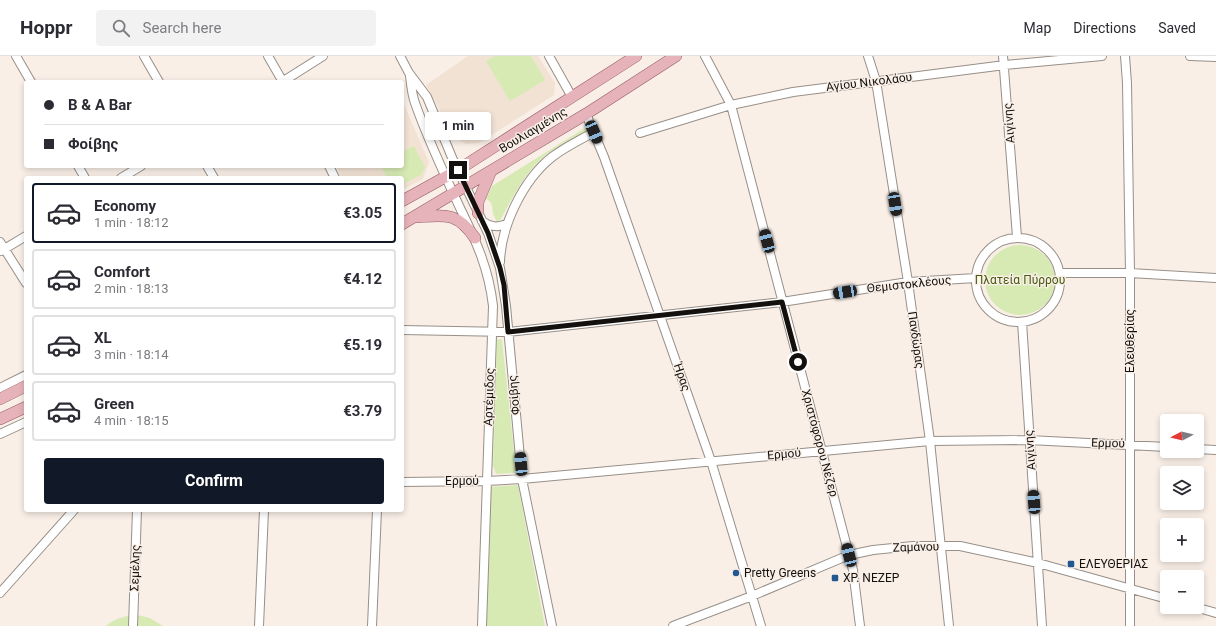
<!DOCTYPE html>
<meta charset="utf-8">
<style>
body{margin:0;font-family:Roboto,sans-serif;background:#f2f2f3;color:#2b2b33;height:100vh;display:flex;flex-direction:column;font-size:15px;white-space:nowrap}
*{box-sizing:border-box;margin:0}
p{font-size:13px;color:#7c7c81}
.icon{flex:none;width:22px;height:22px;fill:none;stroke:currentColor;stroke-width:2;stroke-linecap:round;stroke-linejoin:round}
.map{position:relative;flex:1;overflow:hidden}
.side{position:absolute;left:24px;top:120px;width:380px;height:336px;display:flex;flex-direction:column;background:#fff;border-radius:4px;box-shadow:0 2px 6px #0003}
.side>*{flex:none}
.guide{position:absolute;left:24px;top:24px;width:380px;height:88px;border-radius:4px;box-shadow:0 2px 6px #0003;display:grid;align-content:center;height:88px;padding:0 20px;background:#fff}
.needle{width:26px;rotate:263deg}
.fabs{position:absolute;left:1160px;top:358px;display:grid;gap:8px}
.fabs a{display:grid;place-items:center;width:44px;height:44px;border-radius:4px;background:#fff;box-shadow:0 2px 6px #0003;font-size:20px}
.end{position:absolute;width:18px;height:18px;margin:-9px;border:5px solid #13100e;background:#fff;box-shadow:0 0 0 2px #fff}
.from{border-radius:50%}
.bubble{position:absolute;height:28px;border-radius:4px;background:#fff;box-shadow:0 2px 6px #0003;font-size:13px;font-weight:700;line-height:28px;text-align:center}
.car{position:absolute;width:12px;height:24px;margin:-12px -6px;border-radius:5px;box-shadow:0 0 3px 1px #0007;background:linear-gradient(#222 24%,#8ab4d8 0 40%,#222 0 76%,#8ab4d8 0 86%,#222 0)}
.guide b{display:flex;align-items:center;gap:14px;height:38px;font-size:15px}
.guide b+b{border-top:1px solid #e1e1e2}
.guide i{width:10px;height:10px;background:#2b2b33}
ul{padding:7px 0 0;list-style:none}
li{display:flex;align-items:center;gap:12px;height:60px;margin:0 8px 6px;padding:0 12px;border:2px solid #e1e1e2;border-radius:4px}
li div{flex:1}
li b{display:block;font-size:15px}
li em{font-style:normal;font-weight:700}
li.on{border-color:#111827}
li>.icon{width:36px;height:36px;stroke-width:1.5}
.button{display:flex;gap:8px;margin-top:auto;padding:8px 20px}
.button a{flex:1;height:46px;border-radius:4px;background:#111827;color:#fff;font-size:16px;font-weight:700;line-height:46px;text-align:center}
header{display:flex;align-items:center;gap:24px;box-sizing:border-box;height:56px;padding:0 20px;background:#fff;border-bottom:1px solid #e1e1e2}
header strong{font-size:19px}
nav{display:flex;gap:22px;margin-inline-start:auto;font-size:14px}
.search{width:280px;height:36px;background:#f2f2f3;display:flex;align-items:center;gap:10px;box-sizing:border-box;padding:0 14px;border-radius:4px;color:#7c7c81;font-size:15px}
.map>svg:first-child{display:block}
.built{fill:#f1e2d4}
.green{fill:#d7eab4}
.lines{fill:none;stroke-linecap:round;stroke-linejoin:round}
.minor-casing{stroke:#978f88;stroke-width:10}
.major-casing{stroke:#925961;stroke-width:12}
.minor{stroke:#fff;stroke-width:8}
.major{stroke:#e7b3bb;stroke-width:11}
.route{stroke:#13100e;stroke-width:5}
.poi-dot{fill:#235790;stroke:#f9efe7;stroke-width:1.5}
.labels{text-anchor:middle;dominant-baseline:central;stroke-width:3;stroke-linejoin:round;paint-order:stroke}
.street-label{font-size:12px;fill:#13100e;stroke:#f9efe7}
.park-label{font-size:12px;fill:#475a0f;stroke:#f9efe7}
.poi-label{font-size:12px;fill:#13100e;stroke:#f9efe7;text-anchor:start}
</style>
<header>
<strong>Hoppr</strong>
<div class="search"><svg class="icon" aria-label="search" viewBox="0 0 24 24"><circle cx="10" cy="10" r="6"/><path d="M15 15l6 6"/></svg>Search here</div>
<nav><a>Map</a><a>Directions</a><a>Saved</a></nav>
</header>
<div class="map">
<svg width="1216" height="570" viewBox="0 0 1216 570">
<rect width="100%" height="100%" fill="#f9efe7"/>
<path class="built" d="M468,0H538L555,27L554,39L479,87L466,88L457,83L451,75L426,29Z
M402,44L429,106L423,123L402,134V122H342L336,110H402Z"/>
<path class="green" d="M495,0H531L545,24L510,45L486,5Z
M588,71L589,74C584,77 578,79 572,82C564,87 556,92 548,97C526,114 514,139 501,163L495,167L496,164C495,162 494,160 493,158C492,151 493,146 486,143L492,130L580,75Z
M414,90L425,111L421,119L402,128V122H387L381,110H402V96Z
M985 224a35 35 0 1 1 70 0a35 35 0 1 1-70 0Z
M500,283L502,284L516,413L515,417L496,418L493,409L497,284Z
M518,429L545,570H485L490,431Z
M137,559L150,562L163,570H106C115,562 125,560 137,559Z"/>
<g class="lines">
<g class="minor-casing">
<path id="minor" d="M16,0L31,26
M144,0L159,26
M268,0L283,26
M400,0L409,17L427,41L453,104L488,177L500,212L506,250L522,423L552,570
M549,0L572,41
M705,0L731,49L853,514L860,570
M868,0L876,25L908,226L930,385L949,570
M1003,0L1017,181
M1125,0L1127,27L1130,217V570
M1190,0L1216,1
M410,20C411,29 412,39 415,47C428,84 445,120 461,154C477,187 489,214 493,250L482,570
M282,26L323,0
M586,58L604,101L711,405L761,570
M640,77L731,49L793,36L1005,9L1102,0
M78,110L85,122
M207,110L214,122
M329,110L335,122
M121,122L141,110
M482,165C490,171 497,172 507,168
M976 224a42 42 0 1 1 84 0a42 42 0 1 1-84 0Z
M0,186L26,227
M1,195L26,180
M500,206C501,170 523,124 552,101C565,91 580,84 594,76
M1060,217H1130L1216,222
M1022,266L1042,570
M402,274L508,276L782,246L908,226L976,222
M0,332L26,319
M0,378L26,366
M1197,393L1216,394
M402,426L487,425L522,423L930,385L1029,384L1167,391
M0,537L74,454
M1195,551L1216,557
M133,570L137,454
M259,570L264,454
M372,570L377,454
M673,570L752,540L849,499L873,494L913,490H960L1038,507L1167,543"/>
</g>
<g class="major-casing">
<path id="major" d="M402,145L458,114L636,0
M478,157V146L491,115
M417,161C446,159 457,156 475,182
M402,168L586,58L676,0
M0,343L26,330
M0,363L26,351"/>
</g>
<use href="#minor" class="minor"/>
<use href="#major" class="major"/>
</g>
<g class="lines">
<path class="route" d="M458,114L488,177L500,212L504,229L508,276L782,246L798,306"/>
</g>
<g class="poi-dot">
<rect x="1067" y="504" width="8" height="8" rx="2"/>
<circle cx="736" cy="517" r="4"/>
<rect x="831" y="518" width="8" height="8" rx="2"/>
</g>
<g class="labels">
<g class="street-label">
<text transform="translate(869 26) rotate(-7)">Αγίου Νικολάου</text>
<text transform="translate(1009 67) rotate(-94)">Αιγίνης</text>
<text transform="translate(533 74) rotate(-31)">Βουλιαγμένης</text>
<text transform="translate(909 228) rotate(-6)">Θεμιστοκλέους</text>
<text transform="translate(916 284) rotate(82)">Πανδώρας</text>
<text transform="translate(1130 285) rotate(-90)">Ελευθερίας</text>
<text transform="translate(682 321) rotate(71)">Ήρας</text>
<text transform="translate(514 339) rotate(-95)">Φοίβης</text>
<text transform="translate(489 341) rotate(-88)">Αρτέμιδος</text>
<text transform="translate(820 387) rotate(75)">Χριστόφορου Νέζερ</text>
<text transform="translate(1108 387) rotate(2)">Ερμού</text>
<text transform="translate(1030 394) rotate(-94)">Αιγίνης</text>
<text transform="translate(784 398) rotate(-5)">Ερμού</text>
<text x="462" y="425">Ερμού</text>
<text transform="translate(916 491) rotate(-2)">Ζαμάνου</text>
<text transform="translate(135 512) rotate(-88)">Σεμέλης</text>
</g>
<g class="park-label">
<text x="1020" y="224">Πλατεία Πύρρου</text>
</g>
<g class="poi-label">
<text x="1079" y="508">ΕΛΕΥΘΕΡΙΑΣ</text>
<text x="744" y="517">Pretty Greens</text>
<text x="843" y="522">ΧΡ. ΝΕΖΕΡ</text>
</g>
</g>
</svg>
<div class="fabs">
<a><svg class="needle" viewBox="-14 -14 28 28"><path d="M0-13l5 13h-10z" fill="#e53935"/><path d="M0 13l5-13h-10z" fill="#7c7c81"/></svg></a>
<a><svg class="icon" aria-label="layers" viewBox="0 0 24 24"><path d="M12 4l9 5-9 5-9-5zM3 14l9 5 9-5"/></svg></a>
<a>+</a>
<a>−</a>
</div>
<i class="end from" style="left:798px;top:306px"></i>
<i class="end" style="left:458px;top:114px"></i>
<div class="bubble" style="left:425px;top:56px;width:66px">1 min</div>
<i class="car" style="left:594px;top:76px;rotate:157deg"></i>
<i class="car" style="left:895px;top:148px;rotate:171deg"></i>
<i class="car" style="left:767px;top:185px;rotate:345deg"></i>
<i class="car" style="left:845px;top:236px;rotate:261deg"></i>
<i class="car" style="left:521px;top:408px;rotate:355deg"></i>
<i class="car" style="left:1034px;top:446px;rotate:356deg"></i>
<i class="car" style="left:849px;top:499px;rotate:346deg"></i>
<div class="guide">
<b><i class="from"></i>B &amp; A Bar</b>
<b><i></i>Φοίβης</b>
</div>
<section class="side">
<ul>
<li class="on"><svg class="icon" aria-label="car" viewBox="0 0 24 24"><path d="M5 17H2v-5l4-1 3-4h7l3 4 3 1v5h-3M9 17h6M6 11h13"/><circle cx="7" cy="17" r="2"/><circle cx="17" cy="17" r="2"/></svg><div><b>Economy</b><p>1 min · 18:12</p></div><em>€3.05</em></li>
<li><svg class="icon" aria-label="car" viewBox="0 0 24 24"><path d="M5 17H2v-5l4-1 3-4h7l3 4 3 1v5h-3M9 17h6M6 11h13"/><circle cx="7" cy="17" r="2"/><circle cx="17" cy="17" r="2"/></svg><div><b>Comfort</b><p>2 min · 18:13</p></div><em>€4.12</em></li>
<li><svg class="icon" aria-label="car" viewBox="0 0 24 24"><path d="M5 17H2v-5l4-1 3-4h7l3 4 3 1v5h-3M9 17h6M6 11h13"/><circle cx="7" cy="17" r="2"/><circle cx="17" cy="17" r="2"/></svg><div><b>XL</b><p>3 min · 18:14</p></div><em>€5.19</em></li>
<li><svg class="icon" aria-label="car" viewBox="0 0 24 24"><path d="M5 17H2v-5l4-1 3-4h7l3 4 3 1v5h-3M9 17h6M6 11h13"/><circle cx="7" cy="17" r="2"/><circle cx="17" cy="17" r="2"/></svg><div><b>Green</b><p>4 min · 18:15</p></div><em>€3.79</em></li>
</ul>
<div class="button"><a>Confirm</a></div>
</section>
</div>
